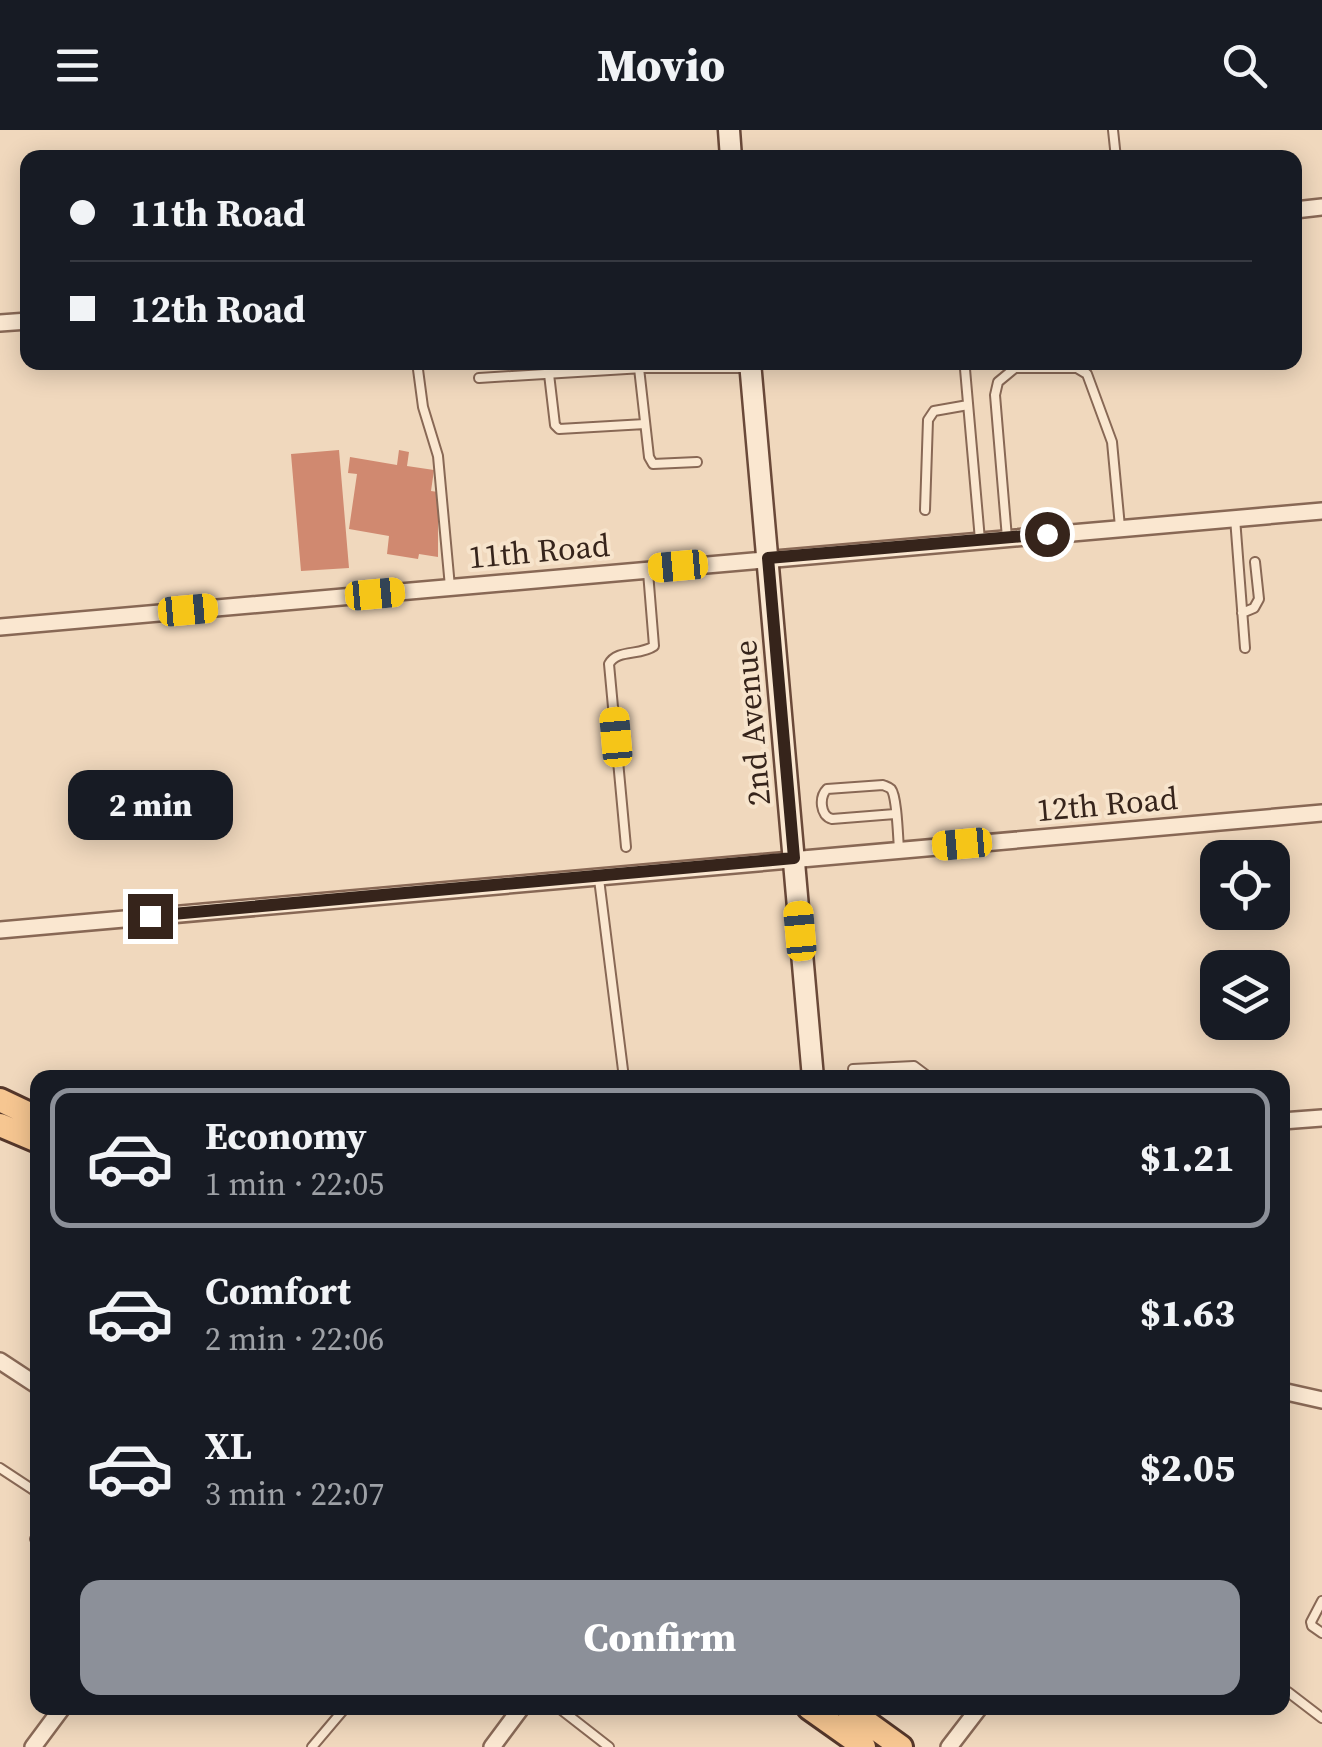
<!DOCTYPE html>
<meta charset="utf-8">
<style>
body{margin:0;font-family:"Source Serif 4",serif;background:#20242c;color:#f1f3f6;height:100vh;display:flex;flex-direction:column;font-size:38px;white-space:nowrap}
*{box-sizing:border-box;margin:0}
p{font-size:32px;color:#9ea1a6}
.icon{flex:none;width:55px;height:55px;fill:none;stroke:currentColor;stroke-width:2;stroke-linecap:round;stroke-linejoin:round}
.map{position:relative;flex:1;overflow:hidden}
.details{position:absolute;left:30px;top:940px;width:1260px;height:645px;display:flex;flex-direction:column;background:#171b24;border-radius:20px;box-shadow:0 5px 25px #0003}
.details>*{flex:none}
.top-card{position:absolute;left:20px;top:20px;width:1282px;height:220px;border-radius:20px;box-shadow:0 5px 25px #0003;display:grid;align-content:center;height:220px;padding:0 50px;background:#171b24}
.fabs{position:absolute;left:1200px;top:710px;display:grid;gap:20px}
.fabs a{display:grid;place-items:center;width:90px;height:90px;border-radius:20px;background:#171b24;box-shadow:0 5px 25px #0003;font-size:50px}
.end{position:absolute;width:45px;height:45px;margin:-22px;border:12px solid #36241b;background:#fff;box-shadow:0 0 0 5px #fff}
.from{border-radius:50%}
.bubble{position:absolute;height:70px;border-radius:20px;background:#171b24;box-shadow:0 5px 25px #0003;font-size:32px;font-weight:800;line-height:70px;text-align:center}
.car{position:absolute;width:30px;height:60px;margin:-30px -15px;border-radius:12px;box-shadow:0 0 8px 2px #0007;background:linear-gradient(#f5c518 24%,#345 0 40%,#f5c518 0 76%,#345 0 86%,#f5c518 0)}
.top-card b{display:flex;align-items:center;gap:35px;height:95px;font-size:38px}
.top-card b+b{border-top:2px solid #363941}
.top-card i{width:25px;height:25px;background:#f1f3f6}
ul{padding:18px 0 0;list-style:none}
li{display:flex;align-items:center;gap:30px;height:140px;margin:0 20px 15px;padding:0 30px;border:5px solid transparent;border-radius:20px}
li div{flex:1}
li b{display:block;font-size:38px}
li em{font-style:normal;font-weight:800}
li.current{border-color:#8c9099}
li>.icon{width:90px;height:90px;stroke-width:1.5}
.cta{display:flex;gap:20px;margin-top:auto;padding:20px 50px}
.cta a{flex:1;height:115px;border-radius:20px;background:#8c9099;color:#fff;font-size:40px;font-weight:800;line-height:115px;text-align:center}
header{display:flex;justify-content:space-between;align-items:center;height:130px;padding:0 50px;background:#171b24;font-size:45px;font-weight:800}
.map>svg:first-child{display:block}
.building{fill:#d08970}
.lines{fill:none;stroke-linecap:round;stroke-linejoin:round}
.lane-casing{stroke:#886855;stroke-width:12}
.street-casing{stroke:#886855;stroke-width:20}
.secondary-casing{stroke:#6a4939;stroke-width:25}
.primary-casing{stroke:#55372a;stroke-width:28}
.lane{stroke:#fae7d0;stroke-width:8}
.street{stroke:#fae7d0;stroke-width:15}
.secondary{stroke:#fae7d0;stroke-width:20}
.primary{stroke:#f6c691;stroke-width:22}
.route{stroke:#36241b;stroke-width:12}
.labels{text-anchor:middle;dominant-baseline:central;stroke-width:8;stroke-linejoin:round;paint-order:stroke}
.street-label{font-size:32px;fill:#36241b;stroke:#f7e4cc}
</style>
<header><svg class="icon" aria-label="menu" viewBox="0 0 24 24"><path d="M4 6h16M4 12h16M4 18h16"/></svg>Movio<svg class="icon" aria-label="search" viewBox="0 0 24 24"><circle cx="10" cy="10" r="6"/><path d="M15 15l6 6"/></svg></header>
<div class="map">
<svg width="1322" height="1617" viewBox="0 0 1322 1617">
<rect width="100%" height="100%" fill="#f0d8bd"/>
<path class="building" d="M339,320L349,438L301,441L291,324Z
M399,320L409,322L407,336L434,340L431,361L438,362V427L419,424L418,429L387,424L389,406L349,399L357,344L348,343L350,327L397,335Z"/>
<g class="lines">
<g class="lane-casing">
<path id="lane" d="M1113,0L1116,28
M417,232L423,277L438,326L450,457
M968,232L965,239L980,410
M639,238L649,327L653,334L697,332
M549,244L555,295L559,299L645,294
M479,248L643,238H746
M925,380L928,290L934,281L968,275
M1235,388L1245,518
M1007,408L995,265L998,252L1015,238H1077L1087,244L1112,312L1120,397
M1242,483L1254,478L1259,469L1255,432
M895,684L832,689C820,686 819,667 827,659L883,655C885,656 889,657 891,659C897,666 898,708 899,719
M626,717L609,534C617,519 640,526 654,516L648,442
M599,749L624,948
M853,939L914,936L930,948
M0,1338L38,1363
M35,1409L38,1406
M1322,1471L1311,1492L1312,1496L1322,1503
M1288,1562L1322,1588
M559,1578L609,1617
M312,1617L345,1578"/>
</g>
<g class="street-casing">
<path id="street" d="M1295,80L1322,77
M0,193L28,191
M0,497L1322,381
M0,800L1322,683
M1282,991L1322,988
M0,1231L38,1256
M1282,1261L1322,1270
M33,1617L62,1578
M492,1617L521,1578
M949,1617L979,1578"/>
</g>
<g class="secondary-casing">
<path id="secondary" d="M729,0L731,28
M750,232L813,948"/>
</g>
<g class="primary-casing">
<path id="primary" d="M0,970L38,988
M0,995L38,1011
M809,1578L864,1617
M847,1578L901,1617"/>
</g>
<use href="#lane" class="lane"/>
<use href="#street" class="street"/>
<use href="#secondary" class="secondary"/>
<use href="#primary" class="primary"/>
</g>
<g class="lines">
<path class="route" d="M150,786L794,728L768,428L1047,404"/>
</g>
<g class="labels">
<g class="street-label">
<text transform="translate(539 421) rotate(-5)">11th Road</text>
<text transform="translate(752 593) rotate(-95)">2nd Avenue</text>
<text transform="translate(1107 674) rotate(-5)">12th Road</text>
</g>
</g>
</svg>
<div class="fabs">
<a><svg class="icon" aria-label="locate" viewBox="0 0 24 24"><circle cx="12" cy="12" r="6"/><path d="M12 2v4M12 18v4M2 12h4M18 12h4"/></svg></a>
<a><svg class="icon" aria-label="layers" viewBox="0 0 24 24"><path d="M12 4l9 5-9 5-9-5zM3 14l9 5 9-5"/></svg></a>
</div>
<i class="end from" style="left:1047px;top:404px"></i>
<i class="end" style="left:150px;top:786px"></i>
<div class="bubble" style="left:68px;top:640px;width:165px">2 min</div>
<i class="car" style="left:678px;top:436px;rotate:265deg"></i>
<i class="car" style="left:375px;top:464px;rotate:85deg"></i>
<i class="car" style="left:188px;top:480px;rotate:85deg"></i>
<i class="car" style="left:616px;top:607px;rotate:355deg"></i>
<i class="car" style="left:962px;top:714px;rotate:265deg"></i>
<i class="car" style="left:800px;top:801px;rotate:355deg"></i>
<div class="top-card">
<b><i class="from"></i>11th Road</b>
<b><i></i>12th Road</b>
</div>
<section class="details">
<ul>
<li class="current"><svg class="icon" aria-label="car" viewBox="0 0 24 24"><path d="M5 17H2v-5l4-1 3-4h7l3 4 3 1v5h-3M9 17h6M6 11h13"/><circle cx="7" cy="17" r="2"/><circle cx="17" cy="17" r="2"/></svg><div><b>Economy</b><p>1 min · 22:05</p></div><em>$1.21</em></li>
<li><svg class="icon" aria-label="car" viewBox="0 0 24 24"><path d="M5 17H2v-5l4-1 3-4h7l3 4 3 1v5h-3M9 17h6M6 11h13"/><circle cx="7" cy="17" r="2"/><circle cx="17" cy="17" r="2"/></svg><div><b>Comfort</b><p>2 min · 22:06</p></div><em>$1.63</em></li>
<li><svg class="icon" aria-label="car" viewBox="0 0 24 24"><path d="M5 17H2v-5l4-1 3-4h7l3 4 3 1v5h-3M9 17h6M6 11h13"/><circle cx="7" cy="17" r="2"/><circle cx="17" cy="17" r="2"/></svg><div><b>XL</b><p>3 min · 22:07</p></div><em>$2.05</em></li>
</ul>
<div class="cta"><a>Confirm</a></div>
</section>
</div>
